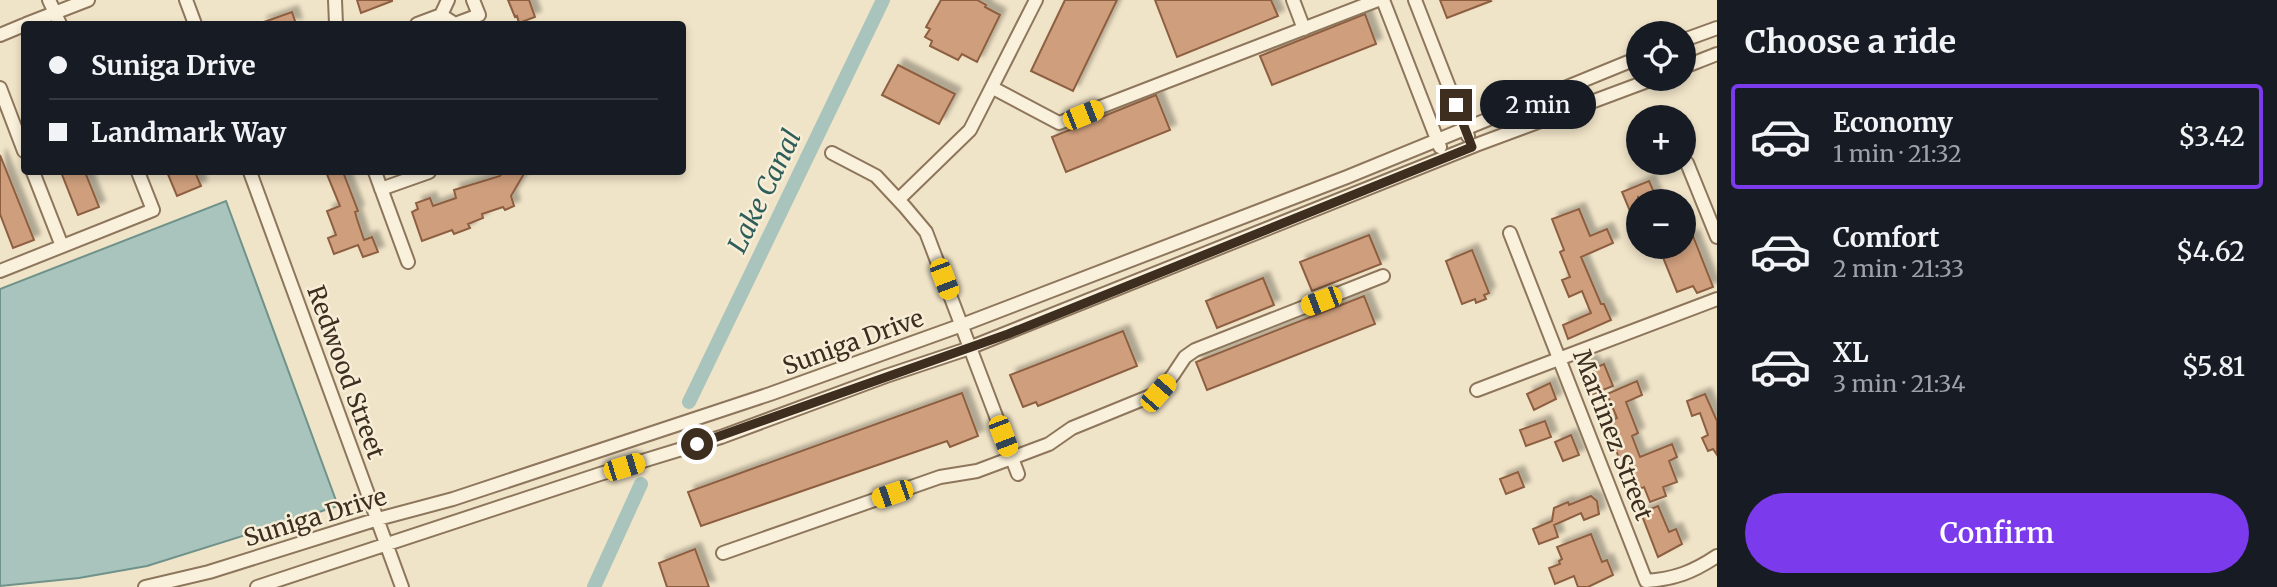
<!DOCTYPE html>
<meta charset="utf-8">
<style>
body{margin:0;font-family:Merriweather,serif;background:#242831;color:#f1f3f6;height:100vh;display:flex;flex-direction:column;font-size:26px;white-space:nowrap}
*{box-sizing:border-box;margin:0}
p{font-size:23px;color:#9ea1a6}
.icon{flex:none;width:38px;height:38px;fill:none;stroke:currentColor;stroke-width:2;stroke-linecap:round;stroke-linejoin:round}
.map{position:relative;flex:1;overflow:hidden}
.panel{display:flex;flex-direction:column;background:#171b24;width:560px}
.panel>*{flex:none}
.banner{position:absolute;left:21px;top:21px;width:665px;height:154px;border-radius:7px;box-shadow:0 4px 10px #0003;display:grid;align-content:center;height:154px;padding:0 28px;background:#171b24}
.buttons{position:absolute;left:1626px;top:21px;display:grid;gap:14px}
.buttons a{display:grid;place-items:center;width:70px;height:70px;border-radius:50%;background:#171b24;box-shadow:0 4px 10px #0003;font-size:35px}
.end{position:absolute;width:32px;height:32px;margin:-16px;border:9px solid #3d2e20;background:#fff;box-shadow:0 0 0 4px #fff}
.from{border-radius:50%}
.bubble{position:absolute;height:49px;border-radius:24px;background:#171b24;box-shadow:0 4px 10px #0003;font-size:23px;font-weight:600;line-height:49px;text-align:center}
.car{position:absolute;width:21px;height:42px;margin:-21px -10px;border-radius:9px;box-shadow:0 0 5px 2px #0007;background:linear-gradient(#f5c518 24%,#345 0 40%,#f5c518 0 76%,#345 0 86%,#f5c518 0)}
.banner b{display:flex;align-items:center;gap:24px;height:66px;font-size:26px}
.banner b+b{border-top:2px solid #363941}
.banner i{width:18px;height:18px;background:#f1f3f6}
ul{padding:0;list-style:none}
li{display:flex;align-items:center;gap:21px;height:105px;margin:0 14px 10px;padding:0 14px;border:4px solid transparent;border-radius:7px}
li div{flex:1}
li b{display:block;font-size:26px}
li em{font-style:normal;font-weight:600}
li.active{border-color:#7c3aed}
li>.icon{width:63px;height:63px;stroke-width:1.5}
h2{padding:0 28px;font-size:32px;line-height:84px}
.action{display:flex;gap:14px;margin-top:auto;padding:14px 28px}
.action a{flex:1;height:80px;border-radius:42px;background:#7c3aed;color:#fff;font-size:28px;font-weight:600;line-height:80px;text-align:center}
main{display:flex;flex:1;min-height:0}
.map>svg:first-child{display:block}
.water{fill:#a9c4bc;stroke:#6f938a;stroke-width:2}
.lines{fill:none;stroke-linecap:round;stroke-linejoin:round}
.canal{stroke:#a9c4bc;stroke-width:14}
.building{fill:#cf9f7d;stroke:#8d5f41;stroke-width:2;filter:url(#shadow)}
.minor-casing{stroke:#8d765c;stroke-width:16}
.minor{stroke:#faf1dc;stroke-width:12}
.route{stroke:#3d2e20;stroke-width:9}
.labels{text-anchor:middle;dominant-baseline:central;stroke-width:5;stroke-linejoin:round;paint-order:stroke}
.street-label{font-size:24px;fill:#3d2e20;stroke:#f7eed8}
.water-label{font-size:26px;font-style:italic;fill:#2f5d5a;stroke:#f7eed8}
</style>
<main>
<div class="map">
<svg width="1717" height="587" viewBox="0 0 1717 587">
<defs>
<filter id="shadow"><feDropShadow dx="6" dy="-6" stdDeviation="2" flood-color="#0004"/></filter>
</defs>
<rect width="100%" height="100%" fill="#f0e4c8"/>
<path class="water" d="M226,201L338,506L147,566L79,578L0,586V289Z"/>
<g class="lines">
<path class="canal" d="M689,402L883,0
M594,587L641,484"/>
</g>
<path class="building" d="M357,0H392V1L361,13Z
M508,0H529L535,17L519,23L517,16L515,17Z
M941,0H977L986,5L985,7L1000,15L977,62L962,54L958,60L930,46L932,41L925,37L930,29L926,27Z
M1065,0H1117L1073,91L1031,71Z
M1155,0H1271L1278,16L1177,57Z
M1440,0H1490L1491,1L1447,18Z
M292,12L296,24H261V23Z
M1365,14L1376,44L1272,85L1260,56Z
M898,65L955,94L939,124L882,95Z
M1156,95L1170,130L1066,172L1052,137Z
M0,155L34,240L13,248L0,214Z
M61,172H85L99,207L78,215Z
M167,172H195L201,186L177,196Z
M326,172H343L358,211L355,212L357,219L364,240L372,237L378,252L363,257L358,245L334,254L328,238L336,235L327,211L340,206Z
M503,172H525L511,196L514,206L505,210L503,207L482,214L483,218L468,224L470,228L454,234L452,230L422,241L412,212L418,209L416,203L430,198L433,206L456,198L454,190L500,176Z
M1649,181L1656,197L1640,201L1638,196V230L1622,192Z
M1579,209L1590,236L1607,229L1613,243L1581,257L1601,304H1604L1611,320L1568,339L1563,325L1591,313L1582,291L1569,297L1562,280L1570,277L1560,252L1564,250L1552,219Z
M1369,235L1381,264L1312,291L1300,262Z
M1693,236L1713,287L1697,293L1693,286L1677,292L1660,250L1667,247H1684V240Z
M1472,250L1489,293L1484,295L1486,299L1476,303L1475,299L1462,304L1446,261Z
M1263,278L1274,305L1217,328L1206,301Z
M1364,296L1375,324L1207,390L1196,362Z
M1123,331L1137,366L1038,406L1036,402L1023,407L1010,375Z
M1592,361L1595,368L1604,364L1613,386L1593,394L1582,365Z
M1637,381L1642,395L1626,402L1638,433L1632,436L1640,457L1672,444L1677,457L1669,461L1677,482L1663,487L1666,496L1650,502L1644,487L1637,490L1630,471L1626,473L1604,424L1617,418L1607,394Z
M1550,383L1556,399L1534,410L1527,394Z
M962,393L978,436L950,447L947,441L701,526L688,492Z
M1705,394L1717,421V455L1713,449L1708,451L1702,438L1708,435L1700,413L1692,416L1687,401Z
M1545,421L1551,437L1526,446L1520,430Z
M1571,435L1579,455L1563,461L1555,442Z
M1518,472L1524,487L1506,494L1500,479Z
M1591,496L1597,501L1599,514L1584,520L1581,513L1554,525L1558,537L1539,544L1533,529L1552,521L1554,508L1568,502L1569,505Z
M1658,506L1669,532L1676,529L1682,544L1658,557L1641,513Z
M1591,534L1602,562L1607,560L1613,575L1588,587H1578L1574,576L1555,584L1549,568L1560,564L1559,561L1562,559L1557,547Z
M695,549L709,587H667L659,563Z"/>
<g class="lines">
<g class="minor-casing">
<path id="minor" d="M49,0L60,24
M186,0L195,24
M335,0L336,24
M1293,0L1304,29
M1383,0L1440,147
M1415,0L1468,136
M441,15L455,24L479,15L473,0
M26,24L88,0
M417,24L441,15L448,0
M0,35L24,25
M1684,40L1717,28
M1684,67L1717,54
M0,88L24,151
M993,88L1059,123L1378,0
M832,153L876,176L905,207L926,232L1018,474
M1687,163L1717,237
M33,172L62,246
M250,172L402,587
M375,172L408,262
M381,189L429,172
M899,199L970,130L1036,0
M1510,233L1646,581C1675,579 1693,572 1717,556
M0,271L153,210L138,172
M1477,390L1717,299
M723,553L940,477L977,471L1049,444L1072,428L1158,393L1173,375L1185,357L1195,350L1383,276
M145,587L209,572L378,519L453,499L770,394L962,325L1347,177L1638,58
M257,587L600,474L721,437L886,376L964,350L1476,145L1653,79"/>
</g>
<use href="#minor" class="minor"/>
</g>
<g class="lines">
<path class="route" d="M697,444L1008,334L1472,147L1456,105"/>
</g>
<g class="labels">
<g class="street-label">
<text transform="translate(853 342) rotate(-20)">Suniga Drive</text>
<text transform="translate(346 372) rotate(70)">Redwood Street</text>
<text transform="translate(1613 435) rotate(69)">Martinez Street</text>
<text transform="translate(315 517) rotate(-17)">Suniga Drive</text>
</g>
<g class="water-label">
<text transform="translate(764 191) rotate(-64)">Lake Canal</text>
</g>
</g>
</svg>
<div class="buttons">
<a><svg class="icon" aria-label="locate" viewBox="0 0 24 24"><circle cx="12" cy="12" r="6"/><path d="M12 2v4M12 18v4M2 12h4M18 12h4"/></svg></a>
<a>+</a>
<a>−</a>
</div>
<i class="end from" style="left:697px;top:444px"></i>
<i class="end" style="left:1456px;top:105px"></i>
<div class="bubble" style="left:1480px;top:80px;width:116px">2 min</div>
<i class="car" style="left:1083px;top:115px;rotate:68deg"></i>
<i class="car" style="left:944px;top:279px;rotate:159deg"></i>
<i class="car" style="left:1321px;top:301px;rotate:249deg"></i>
<i class="car" style="left:1158px;top:393px;rotate:41deg"></i>
<i class="car" style="left:1003px;top:436px;rotate:159deg"></i>
<i class="car" style="left:624px;top:467px;rotate:73deg"></i>
<i class="car" style="left:892px;top:494px;rotate:251deg"></i>
<div class="banner">
<b><i class="from"></i>Suniga Drive</b>
<b><i></i>Landmark Way</b>
</div>
</div>
<section class="panel">
<h2>Choose a ride</h2>
<ul>
<li class="active"><svg class="icon" aria-label="car" viewBox="0 0 24 24"><path d="M5 17H2v-5l4-1 3-4h7l3 4 3 1v5h-3M9 17h6M6 11h13"/><circle cx="7" cy="17" r="2"/><circle cx="17" cy="17" r="2"/></svg><div><b>Economy</b><p>1 min · 21:32</p></div><em>$3.42</em></li>
<li><svg class="icon" aria-label="car" viewBox="0 0 24 24"><path d="M5 17H2v-5l4-1 3-4h7l3 4 3 1v5h-3M9 17h6M6 11h13"/><circle cx="7" cy="17" r="2"/><circle cx="17" cy="17" r="2"/></svg><div><b>Comfort</b><p>2 min · 21:33</p></div><em>$4.62</em></li>
<li><svg class="icon" aria-label="car" viewBox="0 0 24 24"><path d="M5 17H2v-5l4-1 3-4h7l3 4 3 1v5h-3M9 17h6M6 11h13"/><circle cx="7" cy="17" r="2"/><circle cx="17" cy="17" r="2"/></svg><div><b>XL</b><p>3 min · 21:34</p></div><em>$5.81</em></li>
</ul>
<div class="action"><a>Confirm</a></div>
</section>
</main>
